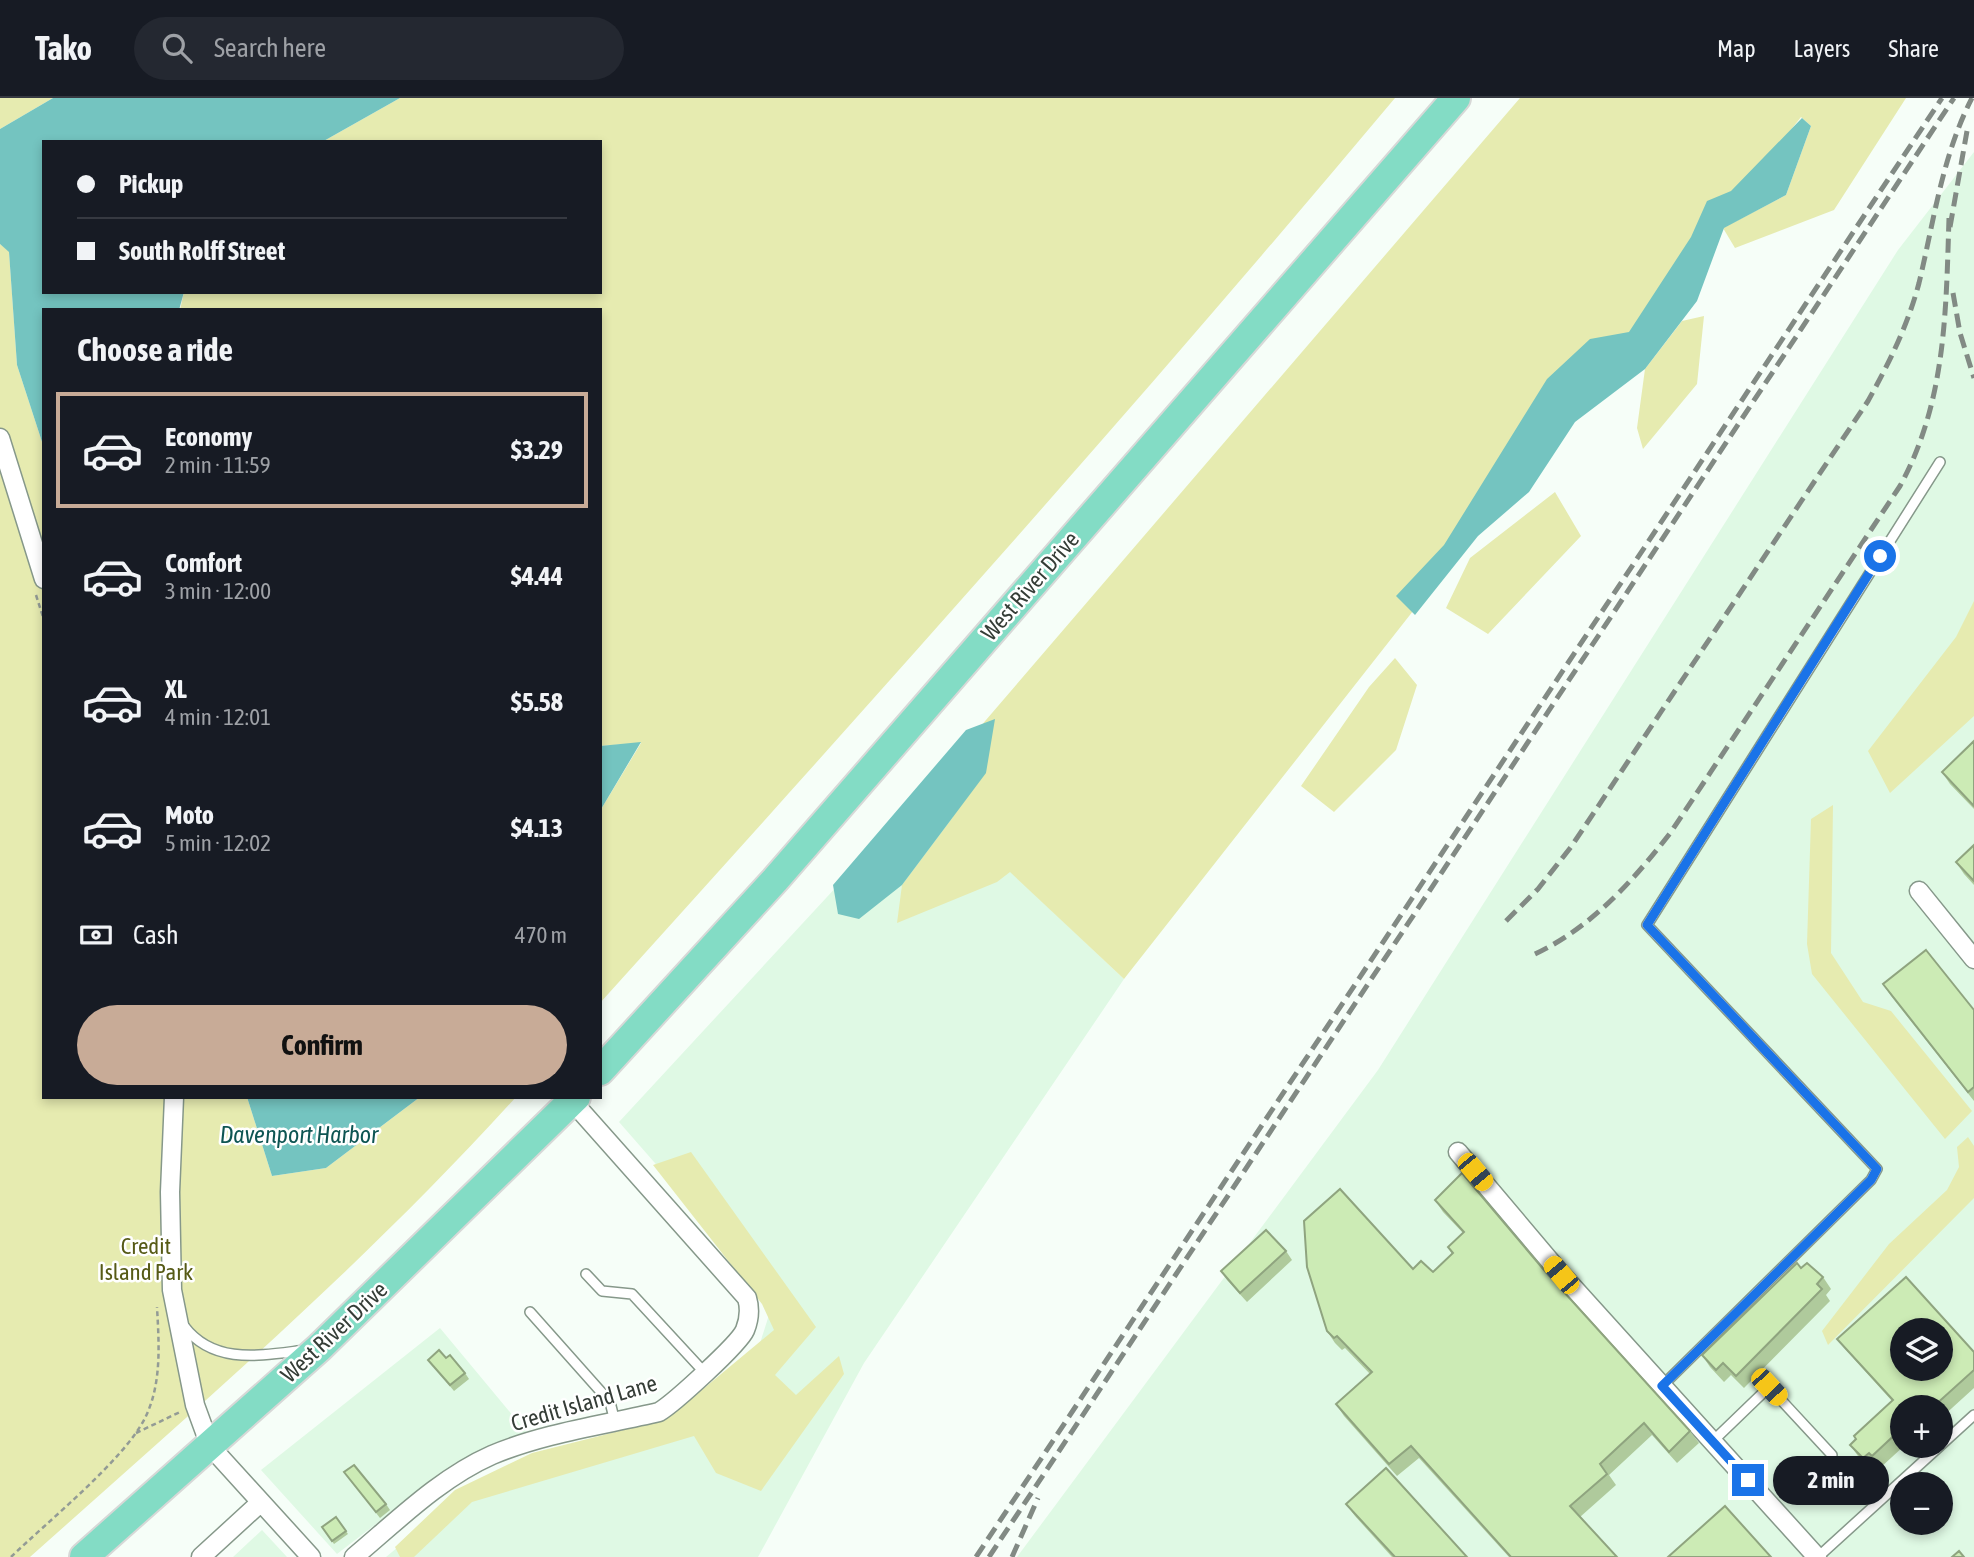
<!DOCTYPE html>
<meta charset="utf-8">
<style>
body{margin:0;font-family:"Asap Condensed",sans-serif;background:#242831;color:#f1f3f6;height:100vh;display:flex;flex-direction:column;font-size:26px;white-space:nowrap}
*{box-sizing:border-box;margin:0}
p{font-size:23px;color:#9ea1a6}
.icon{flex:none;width:38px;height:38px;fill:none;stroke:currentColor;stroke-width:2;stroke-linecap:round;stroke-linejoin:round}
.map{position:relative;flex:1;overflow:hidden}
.side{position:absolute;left:42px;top:210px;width:560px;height:791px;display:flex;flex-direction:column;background:#171b24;border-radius:0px;box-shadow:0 4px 10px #0003}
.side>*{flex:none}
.hud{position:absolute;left:42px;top:42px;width:560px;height:154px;border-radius:0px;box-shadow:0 4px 10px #0003;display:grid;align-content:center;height:154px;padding:0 35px;background:#171b24}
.controls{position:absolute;left:1890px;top:1220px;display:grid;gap:14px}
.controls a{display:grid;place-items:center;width:63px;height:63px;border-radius:50%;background:#171b24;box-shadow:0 4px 10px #0003;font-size:35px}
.end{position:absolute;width:32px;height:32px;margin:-16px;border:9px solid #1a73e8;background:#fff;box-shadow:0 0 0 4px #fff}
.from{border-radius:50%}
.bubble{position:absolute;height:49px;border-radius:24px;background:#171b24;box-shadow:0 4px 10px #0003;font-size:23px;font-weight:700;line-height:49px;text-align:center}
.car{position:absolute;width:21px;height:42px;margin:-21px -10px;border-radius:9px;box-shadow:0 0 5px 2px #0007;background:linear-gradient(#f5c518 24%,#345 0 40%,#f5c518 0 76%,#345 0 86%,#f5c518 0)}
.hud b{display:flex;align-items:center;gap:24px;height:66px;font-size:26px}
.hud b+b{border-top:2px solid #363941}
.hud i{width:18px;height:18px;background:#f1f3f6}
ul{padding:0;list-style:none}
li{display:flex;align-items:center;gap:21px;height:116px;margin:0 14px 10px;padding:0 21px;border:4px solid transparent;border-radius:0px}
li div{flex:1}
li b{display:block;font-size:26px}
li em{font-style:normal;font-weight:700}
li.selected{border-color:#c8ab97}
li>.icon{width:63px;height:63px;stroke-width:1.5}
h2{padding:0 35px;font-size:32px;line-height:84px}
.pay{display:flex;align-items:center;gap:18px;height:77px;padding:0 35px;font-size:26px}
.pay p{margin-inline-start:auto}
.action{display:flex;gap:14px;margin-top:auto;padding:14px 35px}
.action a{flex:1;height:80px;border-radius:42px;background:#c8ab97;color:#111;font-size:28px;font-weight:700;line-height:80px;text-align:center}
header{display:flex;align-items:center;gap:42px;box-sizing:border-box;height:98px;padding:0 35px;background:#171b24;border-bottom:2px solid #363941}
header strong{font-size:33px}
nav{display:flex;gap:38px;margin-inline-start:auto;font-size:24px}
.search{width:490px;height:63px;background:#242831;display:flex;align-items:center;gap:18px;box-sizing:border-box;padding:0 24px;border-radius:38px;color:#9ea1a6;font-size:26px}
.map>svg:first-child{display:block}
.built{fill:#dff9e4;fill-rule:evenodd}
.green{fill:#e6ebb0}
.water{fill:#74c4c0}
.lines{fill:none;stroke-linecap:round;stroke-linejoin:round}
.service-casing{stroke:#86988a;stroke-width:12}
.minor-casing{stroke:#86988a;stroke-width:21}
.primary-casing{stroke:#d7d8d7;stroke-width:32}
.path{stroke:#939b95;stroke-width:2.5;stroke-dasharray:5 3.5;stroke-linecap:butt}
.service{stroke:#fff;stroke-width:9}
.minor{stroke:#fff;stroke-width:18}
.primary{stroke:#83dcc5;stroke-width:28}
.rail{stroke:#828a84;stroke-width:5;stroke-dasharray:14 7;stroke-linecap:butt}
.wall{fill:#afca9c}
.building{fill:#ccebb5;stroke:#8fa47f;stroke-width:2;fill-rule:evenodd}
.route{stroke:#1a73e8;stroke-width:9}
.labels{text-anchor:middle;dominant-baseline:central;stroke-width:5;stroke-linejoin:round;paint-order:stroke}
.street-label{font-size:23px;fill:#353d37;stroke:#fff}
.park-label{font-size:23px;fill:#565a16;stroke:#fff}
.water-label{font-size:24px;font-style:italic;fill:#0e5553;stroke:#fff}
</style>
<header>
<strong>Tako</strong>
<div class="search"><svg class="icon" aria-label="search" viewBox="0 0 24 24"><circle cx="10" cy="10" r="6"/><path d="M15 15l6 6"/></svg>Search here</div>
<nav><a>Map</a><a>Layers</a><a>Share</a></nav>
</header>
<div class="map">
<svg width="1974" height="1459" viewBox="0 0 1974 1459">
<rect width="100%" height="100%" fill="#f6fef8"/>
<path class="built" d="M1974,54V1459H1017L1378,972L1898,152ZM1902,1232H1941V1270H1902ZM1902,1309H1941V1348H1902ZM1902,1386H1941V1424H1902Z
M925,693L1124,881L864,1265L758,1459H386L457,1400L662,1331L755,1261L774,1201L619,1024Z
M440,1230L529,1337L455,1365L337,1456L261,1372Z
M262,1432L287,1459H233Z"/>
<path class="green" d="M0,0H53L0,31Z
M400,0H1395C1137,308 869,607 600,905V713L641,645L600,648V212H180L184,194H600V44H322Z
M1520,0H1906L1834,112L1735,150L1723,130L1786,97L1811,28L1801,19L1124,881L1010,774L997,784L897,825L902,787L953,719L925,693Z
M0,146L9,153L17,267L44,350V999H247L272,1078L326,1070L420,999H516C366,1165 197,1310 30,1459H0Z
M1704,218L1697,286L1643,351L1637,330L1645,271L1682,223Z
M1555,394L1581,438L1488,536L1446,510L1470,460Z
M1974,503V618L1890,695L1868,653L1956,539Z
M1395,560L1417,587L1396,652L1334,714L1301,688L1369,589Z
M1833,707L1831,855L1863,904L1891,913L1972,1013L1945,1041L1812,876L1807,846L1811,721Z
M1968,1039L1974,1048V1100L1828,1247L1822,1233L1889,1146L1947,1092L1959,1069L1957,1049Z
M691,1054L816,1229L775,1277L796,1297L839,1258L844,1276L761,1393L716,1375L694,1338L472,1404L414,1459H400L395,1449L455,1392L532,1355L667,1321L774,1232L762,1206L653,1067Z"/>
<path class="water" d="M53,0H400L322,44H44V194H184L179,212H44V350L17,267L9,154L0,146V31Z
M1802,20L1811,28L1786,97L1724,130L1697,203L1645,271L1575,324L1529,394L1478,438L1415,517L1396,498L1444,447L1547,281L1590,241L1629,234L1691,139L1707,103L1731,93Z
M995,621L986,675L902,787L859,821L838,816L833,787L966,632Z
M641,644L600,713V648Z
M247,999H420L326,1070L272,1078Z"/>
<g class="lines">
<g class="service-casing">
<path id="service" d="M586,1176L602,1193L632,1196L704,1274
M530,1214L610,1304L615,1324
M184,1228C214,1268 263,1257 306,1252
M1662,1288L1871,1082L1877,1071L1647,827L1940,364
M1713,1343L1769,1289L1832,1357
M1941,1347L1974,1317
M1818,1459L1940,1348"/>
</g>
<g class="minor-casing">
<path id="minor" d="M0,340L44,481
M1919,793L1974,861
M174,999L170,1094L172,1192L195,1307L210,1348L311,1459
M1458,1054L1561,1176L1817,1459
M201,1459L261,1404
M354,1459C397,1423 440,1380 492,1357C544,1335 604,1327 659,1314C674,1305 739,1246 745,1232C749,1222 750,1210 747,1200L572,1003"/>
</g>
<g class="primary-casing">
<path id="primary" d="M600,973L775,782L1456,0
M84,1459L319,1250L576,999"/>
</g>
<path class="path" d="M36,497L44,522
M136,1335L180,1314
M11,1459C47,1424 124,1362 145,1320C162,1286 159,1246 157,1209"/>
<use href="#service" class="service"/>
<use href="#minor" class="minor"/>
<use href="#primary" class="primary"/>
<path class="rail" d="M1950,129L1967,33
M1953,195L1960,235L1974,280
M1506,823L1538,791L1571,749L1868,303C1889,265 1908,227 1919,185C1934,123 1942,58 1972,0
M1535,856C1592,829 1633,783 1671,734L1900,388C1946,304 1946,213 1949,120
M976,1459L1942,0
M989,1459L1954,0
M1012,1459L1038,1400"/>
</g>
<path class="wall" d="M1974,643V711L1950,686L1942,674Z
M1974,747V787L1964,776L1956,764Z
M1883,886L1974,912V1003L1891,898Z
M1435,1102L1544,1172L1690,1333L1699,1345L1677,1365L1652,1337L1609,1377L1616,1387L1580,1419L1617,1459H1509L1419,1360L1397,1378L1344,1318L1336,1306L1370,1276L1345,1250L1342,1252L1335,1245L1327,1233L1413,1171L1433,1174L1452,1156L1448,1149L1463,1135L1443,1114Z
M1286,1153L1292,1162L1247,1204L1227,1182L1221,1173Z
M1801,1170L1823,1179L1831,1191L1826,1197L1830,1203L1744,1290L1731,1277L1724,1284L1710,1269L1702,1257Z
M1837,1241L1974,1254V1290L1941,1320V1309H1902V1348H1904L1880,1370L1877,1367L1871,1372L1858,1358L1850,1347L1892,1303L1846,1252Z
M446,1260L465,1275L469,1281L454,1293L428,1262Z
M344,1374L386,1406L390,1412L380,1420Z
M1346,1406L1467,1459H1392L1355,1418Z
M336,1419L348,1436L334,1446L322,1429Z"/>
<path class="building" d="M1974,643V708L1942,674Z
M1974,747V783L1956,764Z
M1926,852L1974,912V989L1968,994L1883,886Z
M1462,1075L1544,1172L1690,1333L1669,1354L1644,1325L1600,1366L1607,1376L1570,1408L1617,1459H1511L1411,1348L1389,1366L1336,1306L1372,1274L1337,1238L1334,1240L1327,1233L1307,1169L1304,1123L1340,1091L1413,1171L1421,1163L1433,1174L1453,1155L1448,1149L1464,1134L1435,1102Z
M1266,1132L1286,1153L1240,1195L1221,1173Z
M1797,1165L1801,1170L1807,1165L1823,1179L1817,1186L1822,1191L1736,1278L1723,1265L1716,1272L1702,1257Z
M1906,1179L1974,1254V1272L1933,1309H1902V1330L1872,1358L1869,1355L1863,1360L1850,1347L1856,1341L1854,1338L1893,1302L1837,1241ZM1902,1232H1941V1270H1902Z
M439,1252L446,1260L450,1257L465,1275L450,1287L428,1262Z
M354,1367L386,1406L376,1414L344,1374Z
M1386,1370L1467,1459H1395L1346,1406Z
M1725,1408L1771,1459H1668Z
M336,1419L346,1433L332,1443L322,1429Z
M1959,1453L1964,1459H1952Z"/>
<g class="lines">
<path class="route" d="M1748,1382L1662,1288L1871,1082L1877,1071L1647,827L1880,458"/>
</g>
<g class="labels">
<g class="street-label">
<text transform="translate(1030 488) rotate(-49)">West River Drive</text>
<text transform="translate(334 1234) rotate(-43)">West River Drive</text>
<text transform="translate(584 1305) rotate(-16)">Credit Island Lane</text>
</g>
<g class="park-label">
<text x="146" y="1148">Credit<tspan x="146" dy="26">Island Park</tspan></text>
</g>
<g class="water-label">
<text x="299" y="1036">Davenport Harbor</text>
</g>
</g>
</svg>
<div class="controls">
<a><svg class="icon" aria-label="layers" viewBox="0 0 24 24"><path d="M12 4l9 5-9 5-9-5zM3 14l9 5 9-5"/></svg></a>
<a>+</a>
<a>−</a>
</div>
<i class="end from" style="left:1880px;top:458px"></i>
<i class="end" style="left:1748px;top:1382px"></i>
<div class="bubble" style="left:1773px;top:1358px;width:116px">2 min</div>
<i class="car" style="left:1475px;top:1074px;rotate:140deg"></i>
<i class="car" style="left:1561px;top:1177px;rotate:320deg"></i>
<i class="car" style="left:1769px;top:1289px;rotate:137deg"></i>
<div class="hud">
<b><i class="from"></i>Pickup</b>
<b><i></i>South Rolff Street</b>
</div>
<section class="side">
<h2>Choose a ride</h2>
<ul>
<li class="selected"><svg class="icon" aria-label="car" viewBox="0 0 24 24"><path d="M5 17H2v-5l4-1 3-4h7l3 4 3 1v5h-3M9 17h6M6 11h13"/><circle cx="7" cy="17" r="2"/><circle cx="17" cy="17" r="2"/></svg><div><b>Economy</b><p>2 min · 11:59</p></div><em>$3.29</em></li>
<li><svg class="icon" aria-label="car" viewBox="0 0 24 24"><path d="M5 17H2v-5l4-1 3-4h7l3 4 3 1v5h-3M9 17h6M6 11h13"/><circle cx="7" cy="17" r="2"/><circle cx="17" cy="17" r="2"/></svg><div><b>Comfort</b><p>3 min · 12:00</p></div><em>$4.44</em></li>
<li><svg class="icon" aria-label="car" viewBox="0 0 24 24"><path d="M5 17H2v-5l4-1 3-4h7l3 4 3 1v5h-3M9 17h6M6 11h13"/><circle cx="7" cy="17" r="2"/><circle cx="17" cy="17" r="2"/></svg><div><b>XL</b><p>4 min · 12:01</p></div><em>$5.58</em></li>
<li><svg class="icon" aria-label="car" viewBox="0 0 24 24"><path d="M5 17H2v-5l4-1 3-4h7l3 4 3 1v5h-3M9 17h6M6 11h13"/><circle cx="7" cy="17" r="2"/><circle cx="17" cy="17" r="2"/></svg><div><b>Moto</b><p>5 min · 12:02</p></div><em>$4.13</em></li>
</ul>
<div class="pay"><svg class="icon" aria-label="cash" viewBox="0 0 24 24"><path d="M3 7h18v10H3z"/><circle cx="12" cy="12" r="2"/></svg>Cash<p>470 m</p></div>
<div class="action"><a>Confirm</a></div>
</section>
</div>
